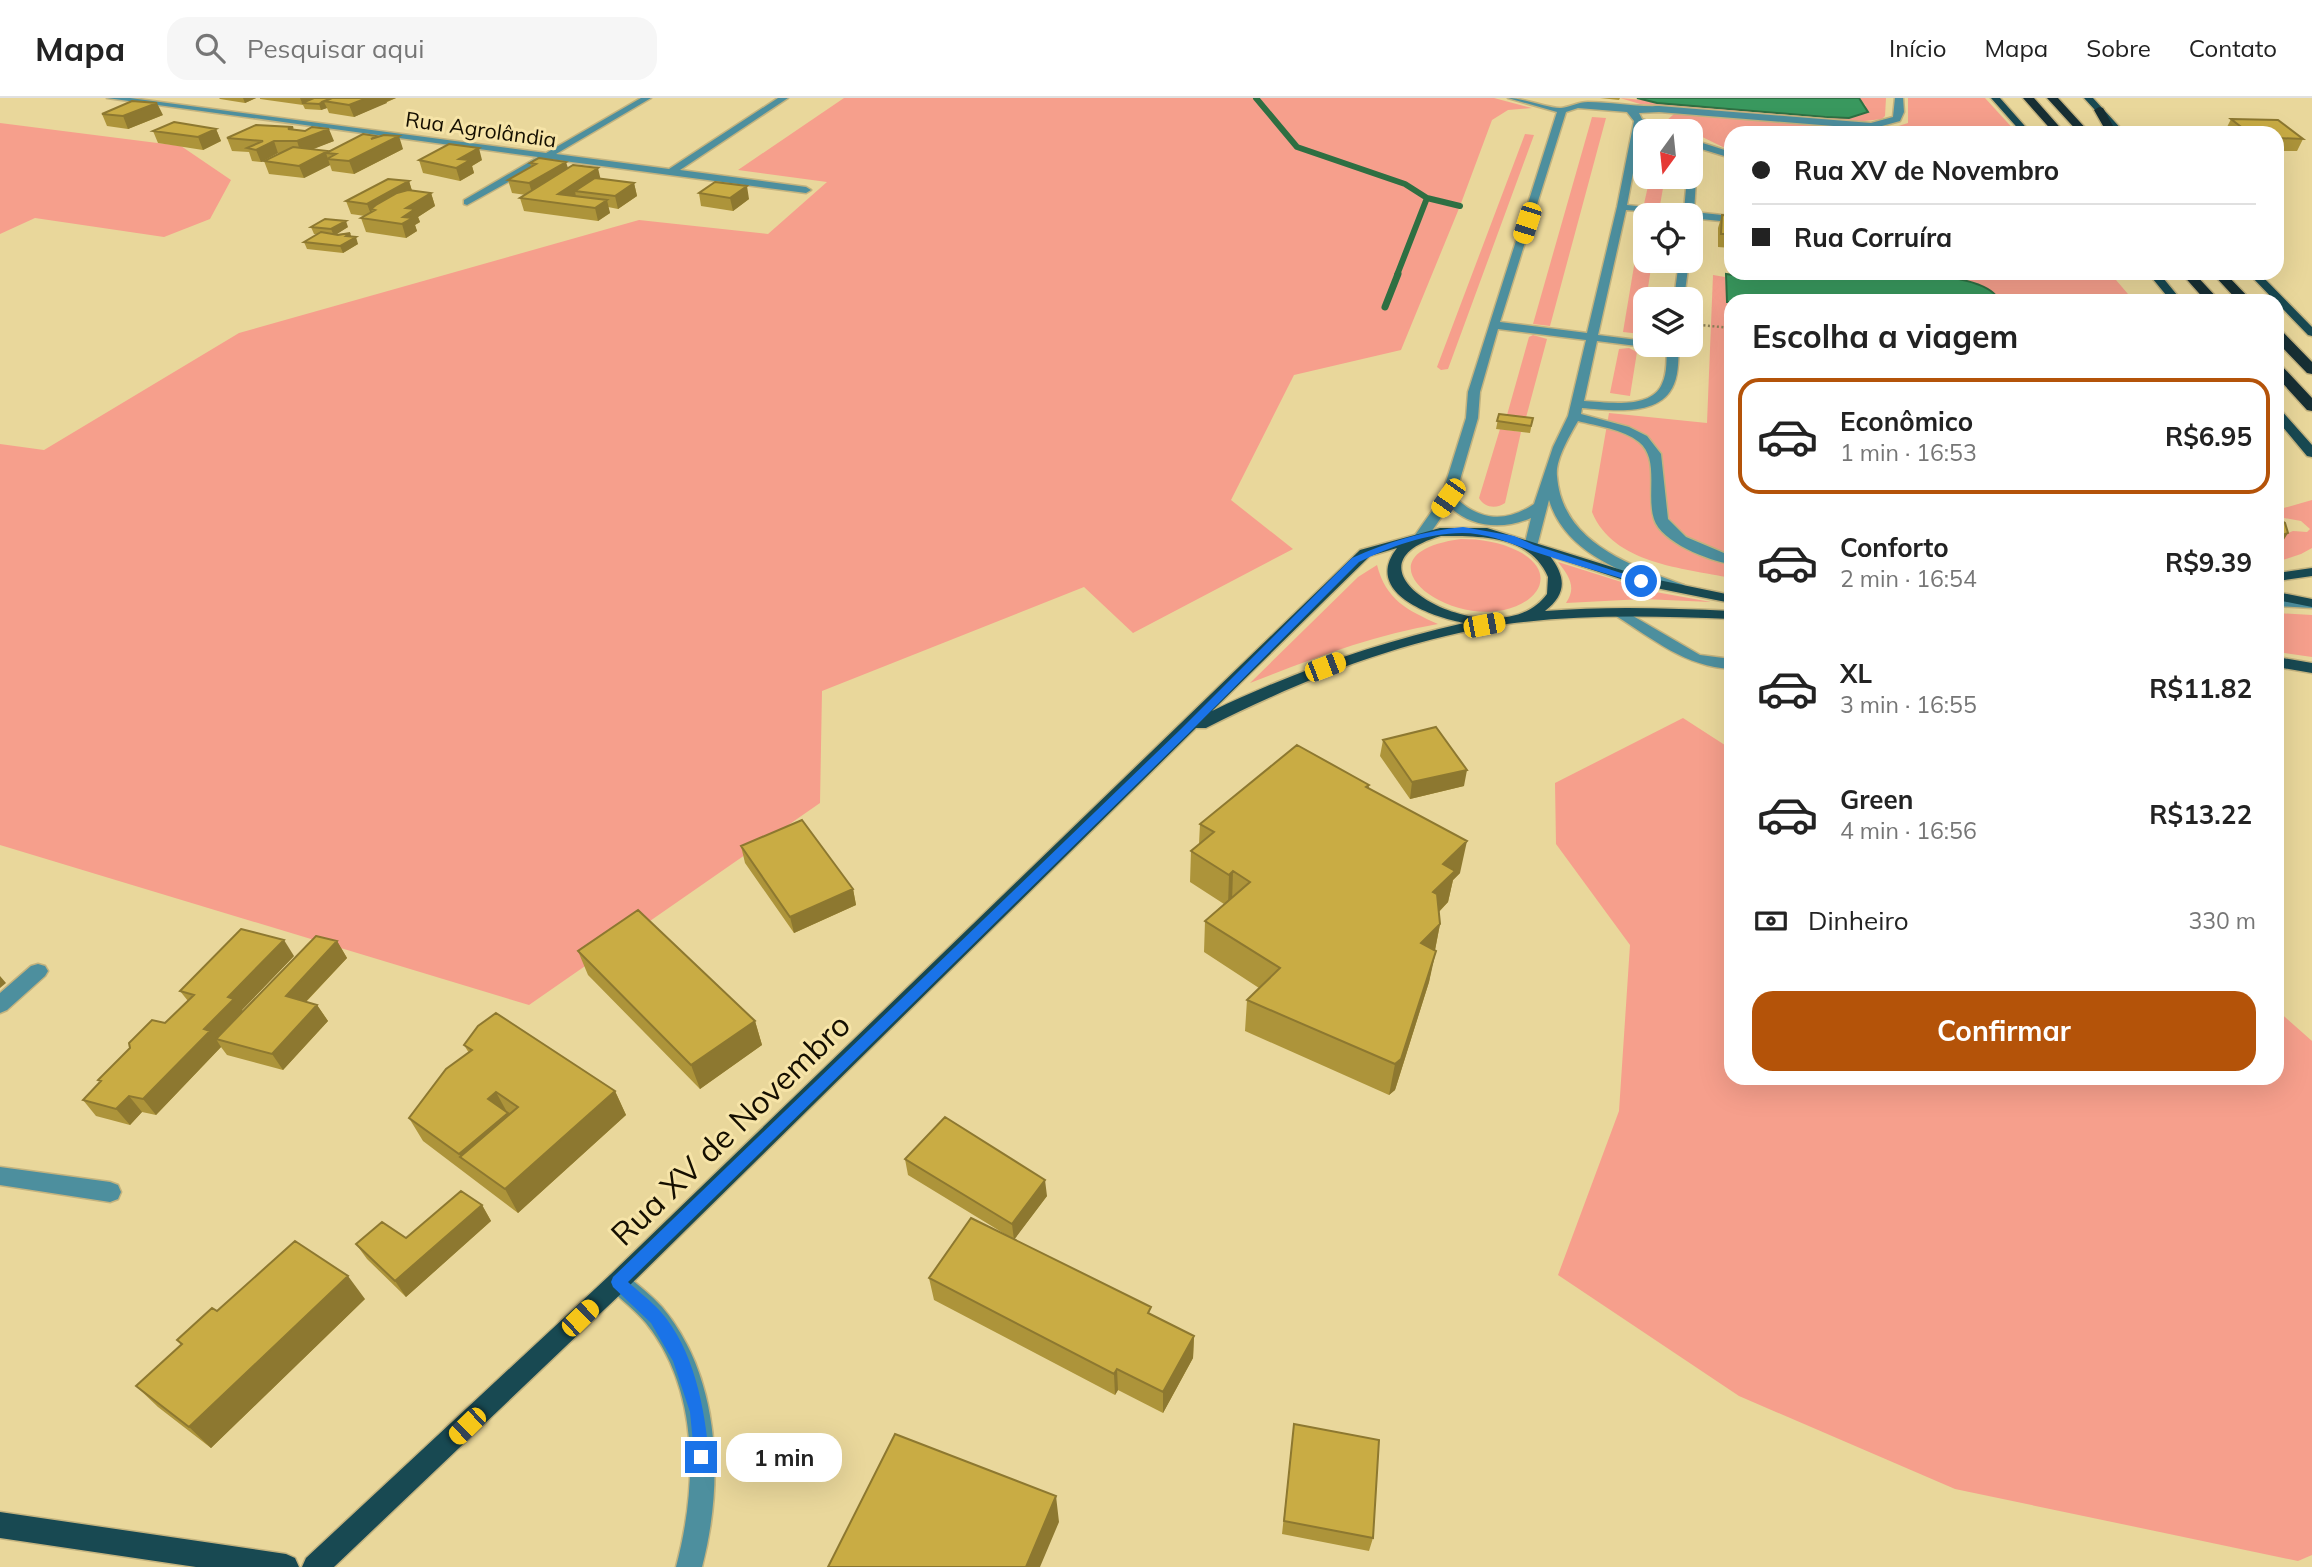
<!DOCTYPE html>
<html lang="pt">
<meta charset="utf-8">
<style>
body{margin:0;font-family:Mulish,sans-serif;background:#f6f6f6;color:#222;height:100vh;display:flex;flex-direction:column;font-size:26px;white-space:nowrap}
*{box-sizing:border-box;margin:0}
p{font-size:23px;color:#767676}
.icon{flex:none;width:38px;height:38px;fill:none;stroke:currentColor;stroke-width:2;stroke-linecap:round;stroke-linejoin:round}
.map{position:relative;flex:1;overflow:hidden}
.sheet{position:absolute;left:1724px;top:196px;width:560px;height:791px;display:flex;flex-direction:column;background:#fff;border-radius:21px;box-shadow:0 7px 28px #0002}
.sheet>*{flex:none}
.guide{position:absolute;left:1724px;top:28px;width:560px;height:154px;border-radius:21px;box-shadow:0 7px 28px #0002;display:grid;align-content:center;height:154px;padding:0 28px;background:#fff}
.needle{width:46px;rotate:195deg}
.buttons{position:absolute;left:1633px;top:21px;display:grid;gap:14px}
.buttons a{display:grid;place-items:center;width:70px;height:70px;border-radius:14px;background:#fff;box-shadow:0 7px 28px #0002;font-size:35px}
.end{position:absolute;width:32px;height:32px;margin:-16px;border:9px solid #1a73e8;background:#fff;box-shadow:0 0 0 4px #fff}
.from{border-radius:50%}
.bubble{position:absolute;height:49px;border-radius:21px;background:#fff;box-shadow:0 7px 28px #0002;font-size:23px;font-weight:700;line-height:49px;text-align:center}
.car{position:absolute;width:21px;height:42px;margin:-21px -10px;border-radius:9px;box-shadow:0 0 5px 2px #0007;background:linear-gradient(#f5c518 24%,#345 0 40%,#f5c518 0 76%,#345 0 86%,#f5c518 0)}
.guide b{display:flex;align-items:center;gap:24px;height:66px;font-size:26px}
.guide b+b{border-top:2px solid #e0e0e0}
.guide i{width:18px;height:18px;background:#222}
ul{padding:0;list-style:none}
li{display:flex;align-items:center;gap:21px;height:116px;margin:0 14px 10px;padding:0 14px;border:4px solid transparent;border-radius:21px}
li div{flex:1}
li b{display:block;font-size:26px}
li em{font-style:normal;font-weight:700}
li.active{border-color:#b45309}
li>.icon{width:63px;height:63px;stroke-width:1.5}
h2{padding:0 28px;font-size:32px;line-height:84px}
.pay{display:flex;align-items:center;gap:18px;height:77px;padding:0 28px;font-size:26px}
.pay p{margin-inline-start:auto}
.cta{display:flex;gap:14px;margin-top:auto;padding:14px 28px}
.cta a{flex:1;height:80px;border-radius:21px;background:#b45309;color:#fff;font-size:28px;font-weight:700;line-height:80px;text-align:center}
header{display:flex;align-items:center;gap:42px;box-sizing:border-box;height:98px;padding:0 35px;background:#fff;border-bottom:2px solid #e0e0e0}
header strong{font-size:33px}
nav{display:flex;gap:38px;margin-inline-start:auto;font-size:24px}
.search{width:490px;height:63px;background:#f6f6f6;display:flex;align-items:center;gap:18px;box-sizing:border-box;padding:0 24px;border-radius:21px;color:#767676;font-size:26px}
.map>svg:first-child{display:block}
.green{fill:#f69f8c}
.water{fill:#39985e;stroke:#2e6f42;stroke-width:2}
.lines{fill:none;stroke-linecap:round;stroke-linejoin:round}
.stream-far1{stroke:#2e6f42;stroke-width:6}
.stream{stroke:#2e6f42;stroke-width:7}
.minor-casing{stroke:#c3b37f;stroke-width:3}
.major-casing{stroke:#c3b37f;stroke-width:3}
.highway-casing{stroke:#c3b37f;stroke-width:3}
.path{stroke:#90835a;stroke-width:2.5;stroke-dasharray:2 2.5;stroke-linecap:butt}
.minor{fill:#4d8f9e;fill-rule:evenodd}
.major{fill:#184952;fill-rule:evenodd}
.highway{fill:#172f34;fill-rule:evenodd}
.wall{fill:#ad943a}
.shaded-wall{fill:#8d7830}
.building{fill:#c9ac44;stroke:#8d7830;stroke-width:2}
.route{fill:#1a73e8}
.labels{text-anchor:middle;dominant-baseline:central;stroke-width:6;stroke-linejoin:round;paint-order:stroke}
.far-street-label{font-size:21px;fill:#150f00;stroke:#f6e4a8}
.near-street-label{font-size:32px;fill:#150f00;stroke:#f6e4a8}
</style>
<header>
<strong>Mapa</strong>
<div class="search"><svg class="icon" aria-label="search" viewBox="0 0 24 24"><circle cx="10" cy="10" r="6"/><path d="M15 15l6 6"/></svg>Pesquisar aqui</div>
<nav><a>Início</a><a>Mapa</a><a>Sobre</a><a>Contato</a></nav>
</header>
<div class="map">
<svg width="2312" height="1469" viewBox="0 0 2312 1469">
<rect width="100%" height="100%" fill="#e9d79b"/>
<path class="green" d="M844,0H1494L1532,10L1508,12L1492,22L1460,108L1401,252L1294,277L1231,402L1293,451L1133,535L1084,489L822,593L820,705L529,907L0,747V346L44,352L239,235L639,122L768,136L827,84L738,72Z
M1620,0L1849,20L1866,8L1859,0H1886L1885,18L1882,21L1856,24L1640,6Z
M1908,0H1985L2017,35H1731V53L1690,33L1667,29L1666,23L1674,16H1686L1886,32L1908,25Z
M1592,19L1606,20L1550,228L1533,226Z
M0,25L181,48L231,82L210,121L164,139L35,120L0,136Z
M1525,36L1534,37L1448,271L1441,272L1437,269Z
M1650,79H1665L1660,107L1644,106Z
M1643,114L1658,116L1645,117V163H1652L1641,236L1623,234Z
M1932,175H2110L2134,203H1999L1998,199C1978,183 1957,179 1932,175Z
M1713,177L1725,179L1727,203L1731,206V480C1683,470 1613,466 1592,414L1609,315L1707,325Z
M1533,237L1547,241L1524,327L1505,324L1529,239Z
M1629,250L1637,254L1630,298L1610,295L1619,251Z
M1500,331L1521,334L1505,405C1497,411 1484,410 1479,400Z
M2312,402V450L2301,456L2277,464V454L2283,451L2280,438L2293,433L2307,434L2310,431L2301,423L2284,420L2279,424L2277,434V412Z
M1461,441C1481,441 1500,444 1518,453C1557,473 1541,504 1504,512C1438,526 1356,455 1461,441Z
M1558,464L1650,493L1711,504L1643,501L1566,505C1577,489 1569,478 1558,464Z
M1377,467C1386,502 1407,512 1438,526C1372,537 1312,561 1250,585L1358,479Z
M2277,515L2312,517V559L2277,554Z
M1683,620L1731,651V980H2277V912L2312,943V1457L2298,1463L1955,1391L1739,1298L1558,1177L1619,1013L1630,847L1556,746L1555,685Z"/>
<path class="water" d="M1637,0H1859L1868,14L1849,20L1825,19L1657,5Z
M1748,175C1790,175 1985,162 1999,203L1727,204L1726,176L1747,179Z"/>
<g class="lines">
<path class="stream-far1" d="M1256,0L1297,49L1405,86L1427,100L1460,108
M1397,177L1427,100"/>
<path class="stream" d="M1385,209L1398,176"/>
<g class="minor-casing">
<path id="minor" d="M107,0H130L546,55L641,0H651L556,56L669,71L778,0H788L680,72L806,89L811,92L806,95L549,61L467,107L464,106V102L538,59Z
M1508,0C1524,0 1550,11 1561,10C1570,9 1578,4 1588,4C1612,4 1634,9 1659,8L1871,25L1893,19L1895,0H1903L1904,14L1900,23L1871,31L1659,14L1639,15L1642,21L1673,33H1661L1642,27L1627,107L1684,113L1687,79H1690V41L1731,54V60L1698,50L1694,114L1731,118V124L1690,120V117L1626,112L1598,237L1645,243V247H1650L1645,249L1597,243L1584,303C1606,304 1651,312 1662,286C1668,274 1666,259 1667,247H1679C1678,260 1679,274 1674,286C1661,320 1610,312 1582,310L1581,316L1629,329L1647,338L1661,356L1668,421L1686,439L1731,458V466C1709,463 1661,444 1654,421C1646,397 1660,361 1639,344C1623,331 1597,328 1578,323C1570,337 1555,362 1557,378C1562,445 1630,467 1684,487L1686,490L1684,493C1674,495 1663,489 1653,485C1611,470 1563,449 1549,402L1536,452L1531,453L1524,449L1531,420C1503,432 1471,430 1449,408L1425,443L1420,444L1413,440L1441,400L1466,320L1468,294L1557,14ZM1578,10L1627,14L1634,23L1617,109L1587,235L1500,224L1566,14ZM1498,231L1586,242L1568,318L1553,349L1534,406C1506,425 1479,423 1455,399L1478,320L1480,294Z
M1679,163H1689L1684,201H1674Z
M2277,500L2312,502V510L2277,508Z
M1621,511L1700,557L1731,561V571C1686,569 1653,541 1616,518L1614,515L1616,512Z
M38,866L45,868L48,873L45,878L7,912L0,915V895L31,868Z
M0,1069L110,1084L118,1087L121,1094L118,1101L110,1104L0,1087Z
M618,1173L626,1177C638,1187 651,1197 662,1209C721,1279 724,1385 702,1469H676C697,1390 700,1292 646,1225C635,1212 622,1202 610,1191L606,1184L610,1177Z"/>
</g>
<g class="major-casing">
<path id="major" d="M1991,0H2000L2031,35H2022Z
M2084,0H2093L2125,35H2116Z
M2148,175H2159L2182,203H2171Z
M2248,175H2259L2312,229V238L2308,237Z
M2277,311L2281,312L2312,347V359L2307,358L2277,322Z
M1440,430H1487L1644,479L1731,497V505L1636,486L1550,458C1566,479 1567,496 1545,513C1607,508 1669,510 1731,513V521C1656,518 1581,516 1507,526C1401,542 1301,582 1206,630H1196L626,1191L334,1469H302L306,1460L610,1177L1360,452ZM1441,438C1481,438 1530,437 1548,479L1547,496C1498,564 1324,471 1441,438ZM1397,450C1362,495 1432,519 1464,525C1376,545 1293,574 1212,613L1370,458Z
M2312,470V478L2277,483V475Z
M2277,494L2312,501V509L2277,502Z
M2277,559L2312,565V575L2277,569Z
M0,1414L286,1456L295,1460L299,1469H196L0,1440Z"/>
</g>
<g class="highway-casing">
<path id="highway" d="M2023,0H2034L2065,35H2054Z
M2047,0H2058L2090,35H2079Z
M2099,9L2103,10L2117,35H2107L2094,12Z
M2181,175H2194L2220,203H2206Z
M2212,175H2225L2252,203H2238Z
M2277,232L2282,233L2312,264V276L2307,275L2277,244Z
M2277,267L2282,268L2312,300V313L2307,312L2277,279Z"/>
</g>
<path class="path" d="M1690,226L1731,230"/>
<use href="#minor" class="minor"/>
<use href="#major" class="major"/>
<use href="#highway" class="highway"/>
</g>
<path class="wall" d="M219,0H256L245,5L220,1Z
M260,0H396L354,19L329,15L327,10L321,12L305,11L303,7L260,1Z
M1600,0H1620L1619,2Z
M102,16L163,17L128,31L107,28Z
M2231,21L2303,41L2297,53H2277V35H2228L2225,33Z
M293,29L294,32L334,43L312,51L328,53L376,38L377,39L403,51L354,76L332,73L330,67L304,80L269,76L264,63L281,55H278L261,64L252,63L249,54L232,53L227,40Z
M216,31L221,43L203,52L158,45L153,33Z
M419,62H482L472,68L474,75L460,83L423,75Z
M530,65L568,70L601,81L634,85L637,98L618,111L608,109L610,115L598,123L524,113L520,100L526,97L512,95L508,82L531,69Z
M409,83L412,93L431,95L435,108L418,119L420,124L415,127L417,133L406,140L366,134L361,120L365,118L351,116L346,103Z
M699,95L749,101L733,113L701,108Z
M1722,117L1731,118V150L1718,149V130Z
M311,129H348L336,136L350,135L351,139L358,146L343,155L307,151L304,144L318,136H314Z
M1499,316L1533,320L1530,335L1496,331Z
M1383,642L1464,688L1410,701L1380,658Z
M1369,687V690L1460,775L1453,782L1448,804L1439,814L1440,826L1429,884L1395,992L1389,997L1245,933L1247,902L1259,890L1204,854L1205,823L1224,806L1190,784L1191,753L1199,746L1200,726Z
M741,748L853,791L856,807L794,835L745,765Z
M337,843L347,860L306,904L317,907L328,923L283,972L227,957L218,945L221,949L156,1017L142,1014L130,1027L96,1018L83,1002L100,984L98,982L130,950L165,925L188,903L180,893L294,858L242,912L243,914Z
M578,853L755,923L762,947L700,991L588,877Z
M464,947L615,993L626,1017L518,1115L423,1043L409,1020L469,955Z
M905,1061L1047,1098L1014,1141L1151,1216L1194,1238L1193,1260L1163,1315L1118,1292L1115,1297L934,1202L929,1180L1008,1138L908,1077Z
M482,1107L491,1123L406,1199L367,1161L356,1146L406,1140Z
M365,1201L211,1350L158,1309L136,1288L181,1247L177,1242L217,1213Z
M1294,1326L1373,1440L1369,1453L1282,1436Z"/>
<path class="shaded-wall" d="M243,0H256L245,5Z
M300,0H316L302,5L303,7Z
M367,0H385L387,5L354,19L349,7Z
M385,0H396L386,4Z
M324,4L327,10L321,12L319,6Z
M157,5L163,17L128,31L123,18Z
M216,31L221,43L203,52L198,39Z
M329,31L334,43L301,56L297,43Z
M376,38L380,48L399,38L403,51L354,76L349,63L371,41Z
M274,43L278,55L261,64L256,52Z
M479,50L482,62L472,68L474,75L460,83L456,70L459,61Z
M328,53L326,55L330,67L304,80L299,68Z
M566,64L570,76L533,98L529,85Z
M598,70L601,83L575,93L576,99L558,96Z
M409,83L413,96L375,112L371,111L374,118L372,119L367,106Z
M634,85L637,98L618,111L615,98Z
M747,88L749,101L733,113L730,100Z
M431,95L435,108L418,119L420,124L415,127L417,133L406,140L402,126L406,110Z
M607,102L610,115L598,123L595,110Z
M346,123L348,129L334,138L331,131Z
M350,135L352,141L356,139L358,146L343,155L340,148L346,138Z
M2288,435L2279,450L2277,451V439Z
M1467,672L1464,688L1410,701L1412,684Z
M1467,743L1460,775L1453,782L1448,804L1427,826L1433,794L1443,766Z
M1233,773L1232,805L1228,808L1229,777Z
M853,791L856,807L794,835L790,819Z
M1440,826L1434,857L1421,845Z
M284,842L294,858L242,912L245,917L216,941L221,949L156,1017L143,1001L228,899Z
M337,843L347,860L296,914L286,898Z
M1436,853L1429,884L1395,992L1389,997L1395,966Z
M0,878L6,885L0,890Z
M317,907L328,923L283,972L272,956Z
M755,923L762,947L700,991L691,967Z
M615,993L626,1017L518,1115L505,1091Z
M496,994L520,1038L461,1059L459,1056L488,1001Z
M129,998L142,1014L130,1027L116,1011Z
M1045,1082L1047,1098L1014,1142L1012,1126Z
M482,1107L491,1123L406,1199L395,1183Z
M348,1178L365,1201L211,1350L189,1329Z
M1194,1238L1193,1260L1163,1315V1294Z
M1117,1271L1118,1292L1115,1297L1114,1276Z
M1056,1398L1059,1424L1040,1469H1026Z"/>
<path class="building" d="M314,0H332L319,6L302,5Z
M332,0H367L349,7L324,3Z
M132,3L157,5L123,18L102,16Z
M2231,21L2278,22L2303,41L2277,40V35H2249Z
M174,24L216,31L198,39L153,33Z
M256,27L293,29L288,31L305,33L312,29L329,31L297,43H274L256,52L247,50L263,43L227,40Z
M363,36L376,38L371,41L384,37L399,38L349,63L327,61L336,56L326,55Z
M449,46L479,50L459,61L470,62L456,70L419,62Z
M293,49L328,53L299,68L264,63Z
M539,60L566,64L529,85L508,82L536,66L530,65Z
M573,67L598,70L558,96L607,102L595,110L520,100Z
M595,80L634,85L615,98L575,93Z
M388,81L409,83L367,106L346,103Z
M715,84L747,88L730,100L699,95Z
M408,92L431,95L406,110L415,111L403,119L413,120L402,126L361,120L375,112L371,111L376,107L397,95Z
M1722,117L1731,118V136H1721Z
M325,121L346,123L331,131L311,129Z
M321,134L338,137L350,135L346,138L356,139L340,148L304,144Z
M1499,316L1533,320L1531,328L1497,323Z
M2277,420L2285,425L2288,435L2277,439Z
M1436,629L1467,672L1412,684L1383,642Z
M1297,647L1369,687L1366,689L1467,743L1443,766L1455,773L1433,794L1437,796L1440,826L1421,845L1436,853L1401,961L1395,966L1247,902L1280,870L1205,823L1250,784L1233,773L1229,777L1191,753L1214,734L1200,726Z
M802,722L853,791L790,819L741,748Z
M638,812L755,923L691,967L578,853Z
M241,831L284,842L228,899L234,901L204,931L210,933L143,1001L129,998L116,1011L83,1002L101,983L98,982L130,950L129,945L152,922L165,925L194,897L180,893Z
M316,838L337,843L286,898L317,907L272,956L216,941Z
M496,915L615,993L505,1091L460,1059L518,1009L496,994L488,1001L508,1015L459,1056L409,1020L446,971L472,952L464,947L478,928Z
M945,1019L1045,1082L1012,1126L905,1061Z
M461,1093L482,1107L395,1183L356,1146L382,1124L406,1140Z
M971,1120L1151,1209L1148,1215L1194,1238L1163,1294L1117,1271L1114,1276L929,1180Z
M295,1143L348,1178L189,1329L136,1288L182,1246L177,1242L212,1210L217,1213Z
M1294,1326L1379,1342L1373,1440L1284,1423Z
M895,1336L1056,1398L1026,1469H828Z"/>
<path class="route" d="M1463,429L1514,438L1534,447L1646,483L1638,485C1602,474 1565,464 1529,452C1508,444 1486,435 1462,435C1427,435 1389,449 1359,464L1188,636L628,1184C639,1194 651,1203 660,1213C694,1251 705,1311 709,1359L707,1365L701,1368L695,1365L690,1314L673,1263L651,1225L613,1189L611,1184L613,1179L1181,631L1352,460C1387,444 1424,433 1463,429Z"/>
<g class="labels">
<g class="far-street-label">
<text transform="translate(481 31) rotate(8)">Rua Agrolândia</text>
</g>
<g class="near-street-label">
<text transform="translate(730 1031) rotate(-44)">Rua XV de Novembro</text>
</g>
</g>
</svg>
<div class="buttons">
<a><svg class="needle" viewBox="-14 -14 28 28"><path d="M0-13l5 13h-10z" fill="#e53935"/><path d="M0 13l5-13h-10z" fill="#767676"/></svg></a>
<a><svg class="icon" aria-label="locate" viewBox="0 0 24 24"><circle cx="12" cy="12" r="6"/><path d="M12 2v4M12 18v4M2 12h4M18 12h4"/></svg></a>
<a><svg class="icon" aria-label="layers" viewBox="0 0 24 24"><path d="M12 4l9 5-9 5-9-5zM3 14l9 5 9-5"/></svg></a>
</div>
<i class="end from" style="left:1641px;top:483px"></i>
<i class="end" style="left:701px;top:1359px"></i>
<div class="bubble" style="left:726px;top:1335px;width:116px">1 min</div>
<i class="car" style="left:1527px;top:125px;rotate:198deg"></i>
<i class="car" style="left:1448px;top:400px;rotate:215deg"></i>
<i class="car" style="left:1484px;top:527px;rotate:79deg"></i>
<i class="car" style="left:1325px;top:569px;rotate:69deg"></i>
<i class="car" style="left:580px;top:1220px;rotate:46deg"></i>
<i class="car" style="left:467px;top:1328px;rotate:226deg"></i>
<div class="guide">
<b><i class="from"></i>Rua XV de Novembro</b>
<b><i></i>Rua Corruíra</b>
</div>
<section class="sheet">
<h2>Escolha a viagem</h2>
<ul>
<li class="active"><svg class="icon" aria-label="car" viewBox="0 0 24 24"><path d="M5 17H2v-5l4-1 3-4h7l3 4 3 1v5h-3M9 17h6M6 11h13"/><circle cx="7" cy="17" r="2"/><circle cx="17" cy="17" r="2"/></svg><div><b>Econômico</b><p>1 min · 16:53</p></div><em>R$6.95</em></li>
<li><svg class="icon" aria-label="car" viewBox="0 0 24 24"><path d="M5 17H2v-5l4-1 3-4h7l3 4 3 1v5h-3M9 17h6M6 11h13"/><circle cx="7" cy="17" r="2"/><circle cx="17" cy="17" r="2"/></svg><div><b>Conforto</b><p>2 min · 16:54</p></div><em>R$9.39</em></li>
<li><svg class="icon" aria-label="car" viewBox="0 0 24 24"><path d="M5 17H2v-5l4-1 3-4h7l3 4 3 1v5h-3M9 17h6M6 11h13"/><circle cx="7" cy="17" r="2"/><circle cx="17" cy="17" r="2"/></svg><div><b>XL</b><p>3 min · 16:55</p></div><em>R$11.82</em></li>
<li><svg class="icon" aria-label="car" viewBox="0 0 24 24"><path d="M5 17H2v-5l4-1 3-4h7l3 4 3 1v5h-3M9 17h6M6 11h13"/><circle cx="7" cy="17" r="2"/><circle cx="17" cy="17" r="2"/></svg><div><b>Green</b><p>4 min · 16:56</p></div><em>R$13.22</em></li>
</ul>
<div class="pay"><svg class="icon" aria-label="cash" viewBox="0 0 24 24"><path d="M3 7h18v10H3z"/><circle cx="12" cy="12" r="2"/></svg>Dinheiro<p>330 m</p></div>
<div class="cta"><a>Confirmar</a></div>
</section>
</div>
